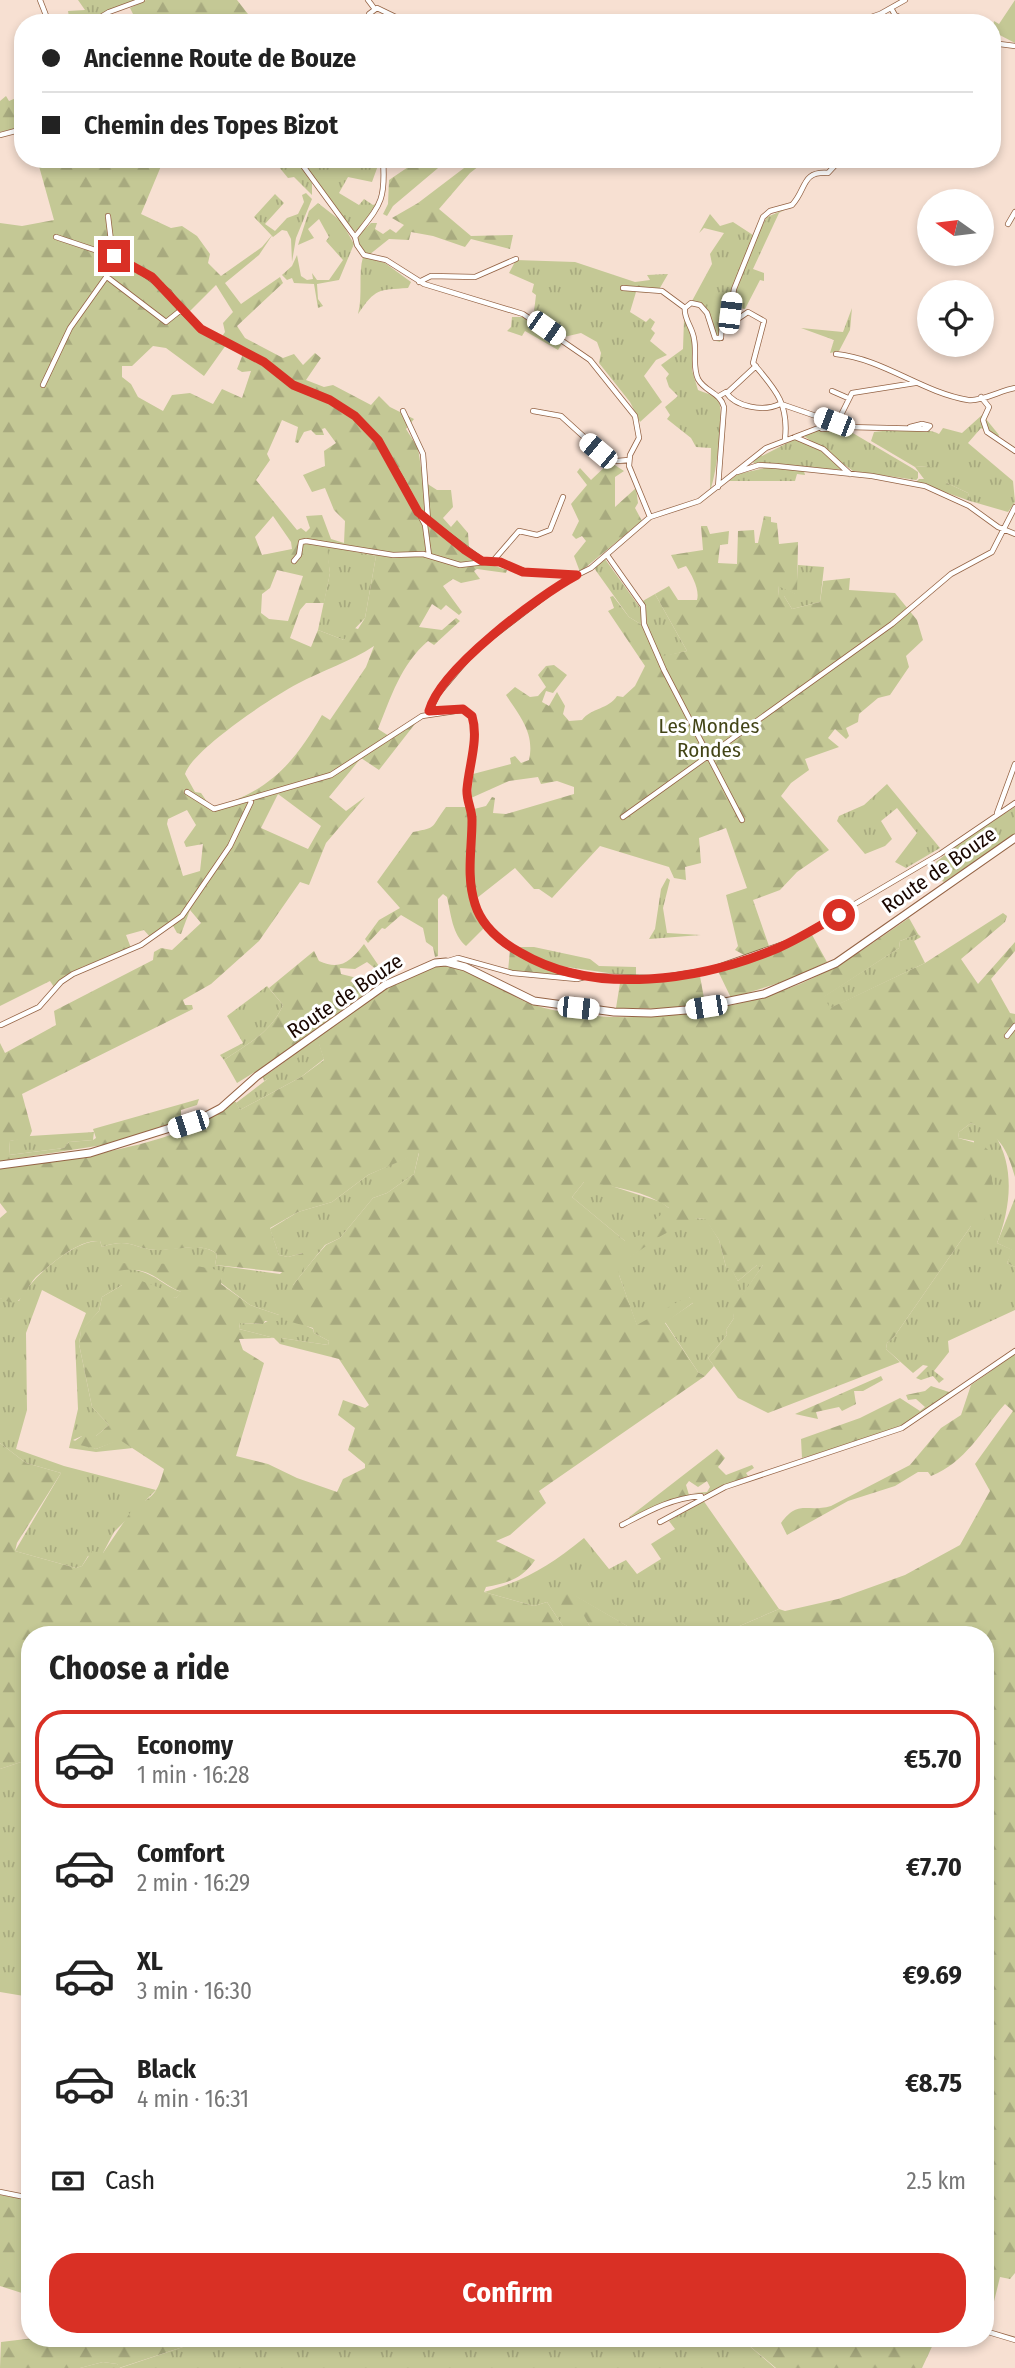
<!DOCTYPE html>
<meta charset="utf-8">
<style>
body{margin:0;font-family:"Fira Sans Condensed",sans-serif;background:#f2f2f2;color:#222;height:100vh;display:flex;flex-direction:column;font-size:26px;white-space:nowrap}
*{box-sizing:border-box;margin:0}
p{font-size:23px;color:#767676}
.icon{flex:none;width:38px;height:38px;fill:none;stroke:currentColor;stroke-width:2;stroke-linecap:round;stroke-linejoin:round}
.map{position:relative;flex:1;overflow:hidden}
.drawer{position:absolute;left:21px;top:1626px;width:973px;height:721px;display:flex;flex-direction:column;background:#fff;border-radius:28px;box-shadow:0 4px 10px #0003}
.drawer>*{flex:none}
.banner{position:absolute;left:14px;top:14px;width:987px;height:154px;border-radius:28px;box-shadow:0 4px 10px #0003;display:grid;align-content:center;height:154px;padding:0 28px;background:#fff}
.needle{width:46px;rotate:284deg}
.fabs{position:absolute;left:917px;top:189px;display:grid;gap:14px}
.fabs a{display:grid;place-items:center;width:77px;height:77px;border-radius:50%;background:#fff;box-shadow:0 4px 10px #0003;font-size:35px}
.end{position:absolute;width:32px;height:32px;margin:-16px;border:9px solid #d93025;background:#fff;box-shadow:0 0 0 4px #fff}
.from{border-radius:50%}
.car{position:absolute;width:21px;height:42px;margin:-21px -10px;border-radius:9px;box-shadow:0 0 5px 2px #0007;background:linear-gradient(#fff 24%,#345 0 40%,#fff 0 76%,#345 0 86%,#fff 0)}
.banner b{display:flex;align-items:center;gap:24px;height:66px;font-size:26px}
.banner b+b{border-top:2px solid #e0e0e0}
.banner i{width:18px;height:18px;background:#222}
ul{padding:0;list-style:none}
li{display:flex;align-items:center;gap:21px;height:98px;margin:0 14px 10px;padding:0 14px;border:4px solid transparent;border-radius:28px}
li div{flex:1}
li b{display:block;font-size:26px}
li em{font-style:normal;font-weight:700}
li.on{border-color:#d93025}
li>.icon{width:63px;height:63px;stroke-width:1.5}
h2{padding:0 28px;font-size:32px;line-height:84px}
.pay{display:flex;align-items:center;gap:18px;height:77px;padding:0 28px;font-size:26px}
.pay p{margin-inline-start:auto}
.cta{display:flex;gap:14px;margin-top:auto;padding:14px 28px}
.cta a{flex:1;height:80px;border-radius:28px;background:#d93025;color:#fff;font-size:28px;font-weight:700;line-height:80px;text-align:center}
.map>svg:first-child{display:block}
.grass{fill:url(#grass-tufts)}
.forest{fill:url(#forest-firs);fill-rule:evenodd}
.garden{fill:#c4c895}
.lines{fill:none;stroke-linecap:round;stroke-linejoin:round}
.street-casing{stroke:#946345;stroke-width:6}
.primary-casing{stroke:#946345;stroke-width:9}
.street{stroke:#fff;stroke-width:4.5}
.primary{stroke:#fff;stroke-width:7}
.route{stroke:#d93025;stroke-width:9}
.labels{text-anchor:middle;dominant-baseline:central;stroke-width:6;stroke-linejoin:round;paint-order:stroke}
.park-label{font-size:21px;fill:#434517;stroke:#fff}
.street-label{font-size:21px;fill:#190700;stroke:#fff}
</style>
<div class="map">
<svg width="1015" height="2368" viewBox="0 0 1015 2368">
<defs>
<pattern id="grass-tufts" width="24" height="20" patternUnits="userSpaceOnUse" patternTransform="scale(1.75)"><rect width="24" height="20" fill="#c4c895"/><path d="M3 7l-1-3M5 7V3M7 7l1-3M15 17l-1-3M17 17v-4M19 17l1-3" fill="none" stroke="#a8aa7f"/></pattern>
<pattern id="forest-firs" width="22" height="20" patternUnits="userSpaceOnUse" patternTransform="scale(1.75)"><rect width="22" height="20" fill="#c4c895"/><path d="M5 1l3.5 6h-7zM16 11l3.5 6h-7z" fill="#a8aa7f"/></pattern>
</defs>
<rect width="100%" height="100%" fill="#f7e0d2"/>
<path class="grass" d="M78,0H138C114,7 94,23 70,23L68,11L85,10Z
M281,159H296L312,183V195L294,177L288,178L274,161Z
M300,159L344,164L355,159L380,160L372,182L348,177L339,193L359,205L364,199L373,205L378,203L358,230L353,232Z
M306,193L312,199L296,238L292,262L291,239L287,231L282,230L273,237L254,217L275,194L284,203L265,224L275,231L287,218L298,214L304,202L302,195Z
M318,203L341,221L354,244L339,280L317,284L318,299L323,306L318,308L314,284L294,283L292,278L287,280L282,275L292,266L297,255L301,276L307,280L313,279L312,273L317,280H329L343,260L326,241L329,237L319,219L308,229L314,238L298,245L309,211Z
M786,209L779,213L753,269L764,273V281L760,280L745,309L739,308L734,319L738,322L726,329L720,342L716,341C705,325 715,305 692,301L712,264L710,254L724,233L704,228L699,233L710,214L720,226L733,222L756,237L767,217Z
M363,257L385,263L411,282L408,288C378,290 376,288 358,314C363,295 358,274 363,257Z
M516,260L575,262L635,282L650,280L647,275L668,274L657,293L636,292L630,312L646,322L650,318L655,322L651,329L655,333L650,341L667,355L656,360L644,376L662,402L640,422L630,402L599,363L601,353L597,342L581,333L564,337L538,320L534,312L536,295L532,292L534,284L509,273Z
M852,308L850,330L839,351L830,353L834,340L801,328L843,332Z
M512,317H526L563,342L558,350L525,331L522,336L507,331L511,327Z
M684,319L692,335V370L698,390C704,393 714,394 718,400C725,408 716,480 710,490L711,448L696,447L691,438L667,419L670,415L665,407L678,396L669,387L666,378L669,374L661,365L683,349Z
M982,415L987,416L986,419L999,435L997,438L981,428L968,443L1013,481L1015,502L1008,512L970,501L968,493L947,483L927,466L915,467L871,441L874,432C894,430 920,425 939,434L943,428L962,433Z
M846,429L912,468L918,472V478L916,480L853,471L804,436L815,431Z
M795,439L821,451L844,470L753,463L760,454L762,456Z
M769,467L804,471L805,475L797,474L795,481H729L738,474Z
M326,546L376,556L365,618L344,640L318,630L330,573Z
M605,559L641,609L642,625L629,617L594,568Z
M798,565L824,567L820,602L792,609L784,596L779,597L778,585L796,594Z
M655,594L687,651L661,657L647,628L646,612L641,602Z
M887,784L940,848L906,868L895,862L917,833L897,808L881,821L892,839L885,846L865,854L837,821L839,816L864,805Z
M1015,807V834L944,882L942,881L944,879L936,862L973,833Z
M667,878L670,880L663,908L667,933L701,935L649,939L655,929L661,889Z
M918,934L921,937L914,941L925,963L829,1009L823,997L899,948L900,941Z
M517,947H534L590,959L599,966L636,967V977L553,965Z
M267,986L283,1005C271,1033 247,1044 224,1060L220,1055L243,1043L227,1016Z
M318,1040L324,1059L301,1077L240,1110L236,1103Z
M971,1123C978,1126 990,1129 995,1135C1015,1167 1011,1207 997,1243L1013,1250L1007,1263L1015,1267V1310L948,1341L949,1352L934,1371L944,1379L939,1383L933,1376L921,1380L916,1378L928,1366L923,1365L913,1373L886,1349L887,1343L894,1337L971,1226L974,1141L958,1138L959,1132Z
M94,1132L93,1140L69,1142L64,1148L9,1155L10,1141L30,1136Z
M419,1152L414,1174L387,1193L373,1198L340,1238L325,1245L293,1285L296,1321L313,1329L314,1333L329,1341L328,1345L281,1338L280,1344L274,1338L239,1329L240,1323L262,1324L279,1315L250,1305L221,1283L222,1271L131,1269C158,1274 162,1286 182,1292L176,1298L122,1285L102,1297L99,1311L81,1331L79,1344L92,1407L109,1425L96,1436H82L73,1440L96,1449L120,1439L133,1448L96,1452L69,1448L78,1409L75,1341L86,1313L42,1290L26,1333L27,1410L16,1449L64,1466L156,1490L114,1532L103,1553L88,1556L82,1566L76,1568L15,1551L61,1473L26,1463L0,1443V1298L19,1301C30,1279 74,1239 100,1241L102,1247C130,1237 134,1249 156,1250C174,1250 202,1241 217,1254L215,1265L280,1274L303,1253L288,1257L279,1255L270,1229L298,1212L332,1202L368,1175Z
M584,1182H599L661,1202L670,1209L695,1218L706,1219L719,1240L726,1267L731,1268L738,1281L757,1265H763L733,1309L734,1318L726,1330L727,1335L708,1358L714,1366L705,1376L698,1372L665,1322L693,1303L689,1297L637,1326L619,1275V1264L651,1242L625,1241L572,1197Z
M703,1500L779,1609L721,1634H641L575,1596L570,1583L592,1632L568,1634L547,1602L534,1606L484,1592C527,1580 549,1566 584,1538L609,1569L626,1560L637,1574L661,1559L651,1544L675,1529L669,1521Z
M30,1759V1997L0,1992V1769Z
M210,2338H740L775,2368H80L103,2362L117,2364L120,2368Z"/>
<path class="forest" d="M146,0H237L255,23H134L135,18L130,8Z
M23,95V127L0,132V101L6,96L9,101Z
M37,159H164L141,214L171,228L182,226L197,236L210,254L208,263L221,276L262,247L273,234L259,255L225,283L241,304L280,277L283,283L237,326L245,338L283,358L294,354L303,365L315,353L321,358L306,380L324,387L333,385L371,405L379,396L390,407L414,419L406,429L418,448L423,481L437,490H451L453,507L443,518L451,527L457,520L468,533L469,547L486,563L507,570L506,573L477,569L474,571L480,579L461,583L453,579L443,586L462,612L459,615L446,605L441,610L432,604L419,627L442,630L456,618L460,621L434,645L428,641C401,664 391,697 378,729L389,736L418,720L379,770L361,758L329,797L346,811L365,797L326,843L309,885L300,882L259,941L211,984L183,1000L185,1005H192L193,1009L22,1094L32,1131L29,1138L10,1141L9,1155L64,1148L69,1142L93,1140L96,1138L93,1129L199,1099L197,1105L181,1110V1118L192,1116L193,1119L116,1143L0,1161V1043L5,1053L56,1025L54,1011L153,960L154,952L161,948L172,950L201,923L190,910L181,934L177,933L171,922L150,937L144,930L126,935L131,948L82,967L54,987L50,981L0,1006V223L22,226L54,220ZM216,285L233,312L223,323L225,332L221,338L187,314ZM226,345L243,354L237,369L242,372L251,371L242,398L222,389L213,404L190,393L172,395L163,411L138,397L131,384L122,377V366H132L153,346L166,348L204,376ZM282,420L298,427L295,442L298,443L304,432L311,430L316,435H324L322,429L325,428L336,443L324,451L325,466L303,475L312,492L325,488L334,510L345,521L344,543L331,539L322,515L306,516L310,528L306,532L301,528L297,530L256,480L270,460L267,454ZM273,516L291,542L292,549L262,555L255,537ZM327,546L376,556L365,618L358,629L351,627L344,640L318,630L311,647L290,638L300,610L306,603H324L330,573ZM277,570L303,576L288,621L269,619L261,613L262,594L270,588ZM374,646L366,667L330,720L322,715C294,763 270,791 215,807L210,806L201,793L195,792L185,774C192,750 272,697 297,684C323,670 350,662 374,646ZM278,794L321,826L308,849L261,828ZM187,810L196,825L184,842L186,847L203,844L200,871L183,876L167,824L168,819Z
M420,159H442L444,163L393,206L387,216L383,214L388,204L389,180Z
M484,159H488L470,173L439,209L471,236L513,235L510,249L471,239L465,247L433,236L411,232L409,240L389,239L369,255L364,254L357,242L359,235L371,223H377L375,229L383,234L390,229L396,233L404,225L392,218L418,203L468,165L472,168Z
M610,462L624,471L615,477V507L636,488L638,503L635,508L642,521L580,572L574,556L586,541L582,536L576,539L572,535L579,521L571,504L587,485L577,472L580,468L591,480Z
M927,466L937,469L947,483L968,493L970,501L916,482L919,479H924L915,467Z
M764,516L771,517V522L777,523L779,544L798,542L797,595L778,586L779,596H784L792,609L820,602L823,581L850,578L849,590L895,593L917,620L923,640L906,656L909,667L890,695L878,698L859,714L858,722L846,728L849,736L846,739L835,729L828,738L839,747L805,759L809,770L791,783L781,796L829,850L797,872L780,890L753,900L770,949L748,957L735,950L738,946L726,895L747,888L726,828L699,838L701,863L685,867L686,880L674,878L669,867L600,846L552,898L539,889H534L515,868L477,898L470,863L474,809L486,806L492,797L495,798L493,813L506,814L574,794V787L557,781L541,784L538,777L509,781L471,798L473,774L511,764L510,758L515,756L521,763L529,760C535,733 520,717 506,695L515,687L530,697L538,696L546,687L538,675L546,666L554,665L567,675L553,693L546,691L542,702L549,706L557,692L565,706L563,714L569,721L582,720C591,708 609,709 617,696L623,697L635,686L645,666L608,611L614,608L610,597L613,596L629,617L642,625L657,657L687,651L655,594L669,586L678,600H697C700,590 692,575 686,566L678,569L671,555L703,550L701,526H707L710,534L729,531L728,544L720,545L718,563L737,564L738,531L754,530L755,543H758Z
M446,807H467C476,850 454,887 484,928L466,946C452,934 451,914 447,897L443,894L438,899V956L435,957L433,947L426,942L423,928L401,915L385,929L382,928L368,943L365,939L379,920L400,908L377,882L413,832C439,827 430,828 446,807Z
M1003,913L1007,916L1005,922L961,959L978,984L1015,942V951L991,979L1010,1013L1015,1014V1177C1006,1146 1000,1136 971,1123L959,1132L958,1138L983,1145L990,1152L993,1192L984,1221L971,1226L894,1337L887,1343L886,1349L900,1362L768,1413L738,1398L708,1358L727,1335L726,1330L734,1318L732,1309L763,1265H757L738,1281L731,1269L726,1267L719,1240L705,1219L695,1218L655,1239L644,1229L669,1208C647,1191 611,1186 584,1182L572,1197L625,1241L640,1235L652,1242L619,1265V1275L637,1325L688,1296L694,1302L665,1323L698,1372L705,1376L539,1491L546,1503L510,1535L496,1541L535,1560C522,1579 508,1583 486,1587L484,1592L534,1606L547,1602L568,1634H30V1759L0,1769V1443L26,1463L61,1473L17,1543L15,1551L76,1568L82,1566L92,1551L103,1553L136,1504C155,1499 159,1487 164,1469L120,1440L96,1449L72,1443L82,1436H96L109,1425L92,1407L79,1344L81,1330L99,1311L102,1297L134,1278L165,1290L166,1294L176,1298L181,1292C156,1281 150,1265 117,1271L113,1269V1263L186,1264L223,1271L221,1284L250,1305L279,1315L278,1321H265L263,1324L240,1323L239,1329L274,1338L239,1339L243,1350L264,1363L236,1456L268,1464L297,1478L337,1492L343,1479L365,1468V1464L348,1450L355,1428L338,1415L343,1400L365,1408L369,1405L339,1359L280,1344L281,1338L328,1345L329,1341L314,1333L313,1328L284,1320L293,1285L313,1260L326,1245L340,1238L373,1198L387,1193L414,1174L419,1153L368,1175L332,1202L298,1212L270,1228L279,1255L288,1257L303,1253L309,1258L300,1274L215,1265L217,1254C202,1241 174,1251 156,1250C134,1249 130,1237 102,1247L100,1241C78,1239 53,1263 37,1276C30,1282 24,1299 16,1302C10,1304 5,1300 0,1298V1218L7,1212L0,1203V1168C67,1159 181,1147 232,1102H236L240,1110L301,1077L324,1060L318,1041L283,1070L264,1081L263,1077C314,1044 379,979 437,966C465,960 507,997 534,1005C612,1029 726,1015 800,984C840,967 874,942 909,918L918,934L900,941L899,948L824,997L830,1008L925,963Z
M811,933L827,962L798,977L731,998L718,971L778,950Z
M364,944L387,978L367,962L355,969L340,968L341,974L357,978L350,981L367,992L289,1051L237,1083L224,1060C247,1044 271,1033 283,1005L269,988L314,951L319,961C341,971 351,961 364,944Z
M510,950L545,968L566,973L565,976L508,971Z
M700,976L705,1004L668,1009L616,1008L620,983Z
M1015,1198V1267L1007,1263L1012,1250L997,1243Z
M1015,1354V2273L1010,2279L1000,2277L987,2330L985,1634H721L779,1609L785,1611L838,1599L905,1575L960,1545L990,1491L975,1464L1013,1411L1005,1404C981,1431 966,1462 931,1476L928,1472H918L895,1486L848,1501L787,1535L781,1523C799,1499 806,1513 831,1506L910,1465L941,1428L961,1415L971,1385Z
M881,1376L883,1380L863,1391H854L856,1404L842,1411L839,1407L816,1412L818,1419L795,1414Z
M931,1386L949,1392L956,1388L957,1390L902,1425L856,1443L802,1458L801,1439L860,1418L900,1398L920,1411L925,1407L916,1399L908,1400L906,1395L925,1391Z
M717,1449L725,1458L718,1467L726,1475L752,1465L754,1468L746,1473L748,1476L706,1494L693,1493L707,1492L710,1487L707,1481L698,1487L689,1481L686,1485L689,1495L628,1518Z
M570,1582L576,1596L641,1634H578L592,1631L579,1606L561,1605L566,1585Z
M0,2195L30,2200V2309L25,2294L0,2286Z
M34,2338H210L119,2368L117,2364L103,2362L80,2368H0L1,2342Z
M740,2338H936L922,2368H776Z"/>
<path class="garden" d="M1015,0V43L992,31L994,21L999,24Z"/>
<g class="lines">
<g class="street-casing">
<path id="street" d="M40,0L49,23
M368,0L374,8
M891,8L895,15L911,23
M91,23L109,12L142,0
M368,23L369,14L377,8L408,23
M854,23L880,14L905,0
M992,43L1015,46
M0,135L23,129
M298,159L355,237
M1008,224L1015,212
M56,237L125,260L169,292L181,310L201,329L264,362L293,385L330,400L355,416L378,441L402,480L425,525L429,555
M355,237L357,245L364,255L386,260L424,284L523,314L590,360L635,416L639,438L630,455L629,466L650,517
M355,237C380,205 386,202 383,159
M107,277L166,322L181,310
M419,282L431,276L475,277L516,259
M623,288L662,291L685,308
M685,308L691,303L700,305L707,313L715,338H721L722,320L730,313L734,289L763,217L770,211L792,205C807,189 801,171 828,173L841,159
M685,308C683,318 693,328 694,339C697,353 692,366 698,379C705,392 720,392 724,407L718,487
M723,329L748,312L764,321L753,363C775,389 789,403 785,439
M836,354C884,359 921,392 968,400C980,402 1002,390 1015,388
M43,385L70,328L114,266L108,216
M832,391L848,398
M727,393L756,366
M719,396L726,392C735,407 764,412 780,404
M981,397L989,407L983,420L987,432L1015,451
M781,404L848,427L927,429L930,426L922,424L910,427
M403,411L423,454L428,520
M533,411L561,416L605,456L617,461L629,460
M837,423L852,393L915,383
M822,429L845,427
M795,437L823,449L850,474
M737,472L759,465L776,466L872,476L925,486L969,506L998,527L1015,534
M427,519L483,561
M607,555L643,606L644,624L664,670L742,820
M294,561L299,555L301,542L306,541L393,555L423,554L460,565L493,561L528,572L573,575
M493,561L519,531L537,535L550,530L563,497
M429,713L437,695L475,650L565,581L591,568L650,517L699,501L766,448L834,422
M187,792L214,809L331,775L422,716L462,710L472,716C479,739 469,765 467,790C467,800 472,810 472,821C470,892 463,932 542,964C556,970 573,971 588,976
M997,813L1015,764
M623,817L892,624L951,574L992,552L1015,507
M448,961L458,958L512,973L577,979L588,976L657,978L709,970L792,941L940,854L1015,803
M1,1025L39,1007L61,982L73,974L141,945L182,916L230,846L251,802
M1007,1036L1015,1026
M660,1522L725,1487L902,1428L1015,1351
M622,1525C647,1512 671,1498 701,1496
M0,2192L30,2198
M985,2331L1015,2340"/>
</g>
<g class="primary-casing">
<path id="primary" d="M0,1165L90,1153L202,1118L221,1108L257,1076L385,985L435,963L446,962L465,967L534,1001L614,1012L651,1013L686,1010L764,994L836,963L1015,838"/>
</g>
<use href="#street" class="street"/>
<use href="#primary" class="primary"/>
</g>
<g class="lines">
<path class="route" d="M114,256L152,277L201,329L264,362L293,385L330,400L355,416L378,440L418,512L465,550L482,561L500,562L523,572L577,575C538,596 440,669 429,711L463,709L472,716C479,739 469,765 467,789C466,800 472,809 472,820C472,849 466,876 475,904C482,927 501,942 521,953C596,997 702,980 778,948C799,939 819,926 839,915"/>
</g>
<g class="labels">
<g class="park-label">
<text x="709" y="726">Les Mondes<tspan x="709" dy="24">Rondes</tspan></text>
</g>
<g class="street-label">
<text transform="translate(939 870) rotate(-35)">Route de Bouze</text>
<text transform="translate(345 996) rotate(-34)">Route de Bouze</text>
</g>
</g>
</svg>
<div class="fabs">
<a><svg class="needle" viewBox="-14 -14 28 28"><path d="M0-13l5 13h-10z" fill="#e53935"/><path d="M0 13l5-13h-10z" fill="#767676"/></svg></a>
<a><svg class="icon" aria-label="locate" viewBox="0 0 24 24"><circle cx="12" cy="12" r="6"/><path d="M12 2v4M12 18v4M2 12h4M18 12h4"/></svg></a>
</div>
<i class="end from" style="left:839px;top:915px"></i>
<i class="end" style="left:114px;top:256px"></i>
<i class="car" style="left:730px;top:313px;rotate:7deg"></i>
<i class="car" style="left:546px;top:328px;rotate:125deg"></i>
<i class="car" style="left:834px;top:422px;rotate:291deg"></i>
<i class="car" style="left:598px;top:451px;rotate:310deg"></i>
<i class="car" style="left:706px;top:1007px;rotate:261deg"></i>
<i class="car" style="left:578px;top:1008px;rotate:96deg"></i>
<i class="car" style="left:188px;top:1124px;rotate:252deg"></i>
<div class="banner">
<b><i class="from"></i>Ancienne Route de Bouze</b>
<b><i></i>Chemin des Topes Bizot</b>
</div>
<section class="drawer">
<h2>Choose a ride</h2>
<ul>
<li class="on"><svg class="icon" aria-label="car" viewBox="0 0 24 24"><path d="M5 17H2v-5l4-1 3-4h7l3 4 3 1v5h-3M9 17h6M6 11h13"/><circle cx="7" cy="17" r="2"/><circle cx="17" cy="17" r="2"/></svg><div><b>Economy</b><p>1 min · 16:28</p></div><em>€5.70</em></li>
<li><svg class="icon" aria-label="car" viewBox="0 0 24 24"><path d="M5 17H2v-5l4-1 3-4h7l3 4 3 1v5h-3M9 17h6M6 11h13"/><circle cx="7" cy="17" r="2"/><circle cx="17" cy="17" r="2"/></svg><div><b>Comfort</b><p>2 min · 16:29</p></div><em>€7.70</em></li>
<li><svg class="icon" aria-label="car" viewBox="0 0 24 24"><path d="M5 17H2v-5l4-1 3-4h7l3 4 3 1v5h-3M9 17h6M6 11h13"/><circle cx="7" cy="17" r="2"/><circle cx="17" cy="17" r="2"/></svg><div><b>XL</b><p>3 min · 16:30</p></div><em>€9.69</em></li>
<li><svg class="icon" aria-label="car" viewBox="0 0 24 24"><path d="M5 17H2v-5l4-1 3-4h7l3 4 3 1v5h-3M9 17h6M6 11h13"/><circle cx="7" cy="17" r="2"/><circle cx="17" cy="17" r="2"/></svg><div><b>Black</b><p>4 min · 16:31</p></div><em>€8.75</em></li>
</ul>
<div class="pay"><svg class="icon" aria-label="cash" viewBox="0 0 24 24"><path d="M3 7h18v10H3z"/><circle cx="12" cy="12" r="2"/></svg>Cash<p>2.5 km</p></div>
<div class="cta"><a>Confirm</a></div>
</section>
</div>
